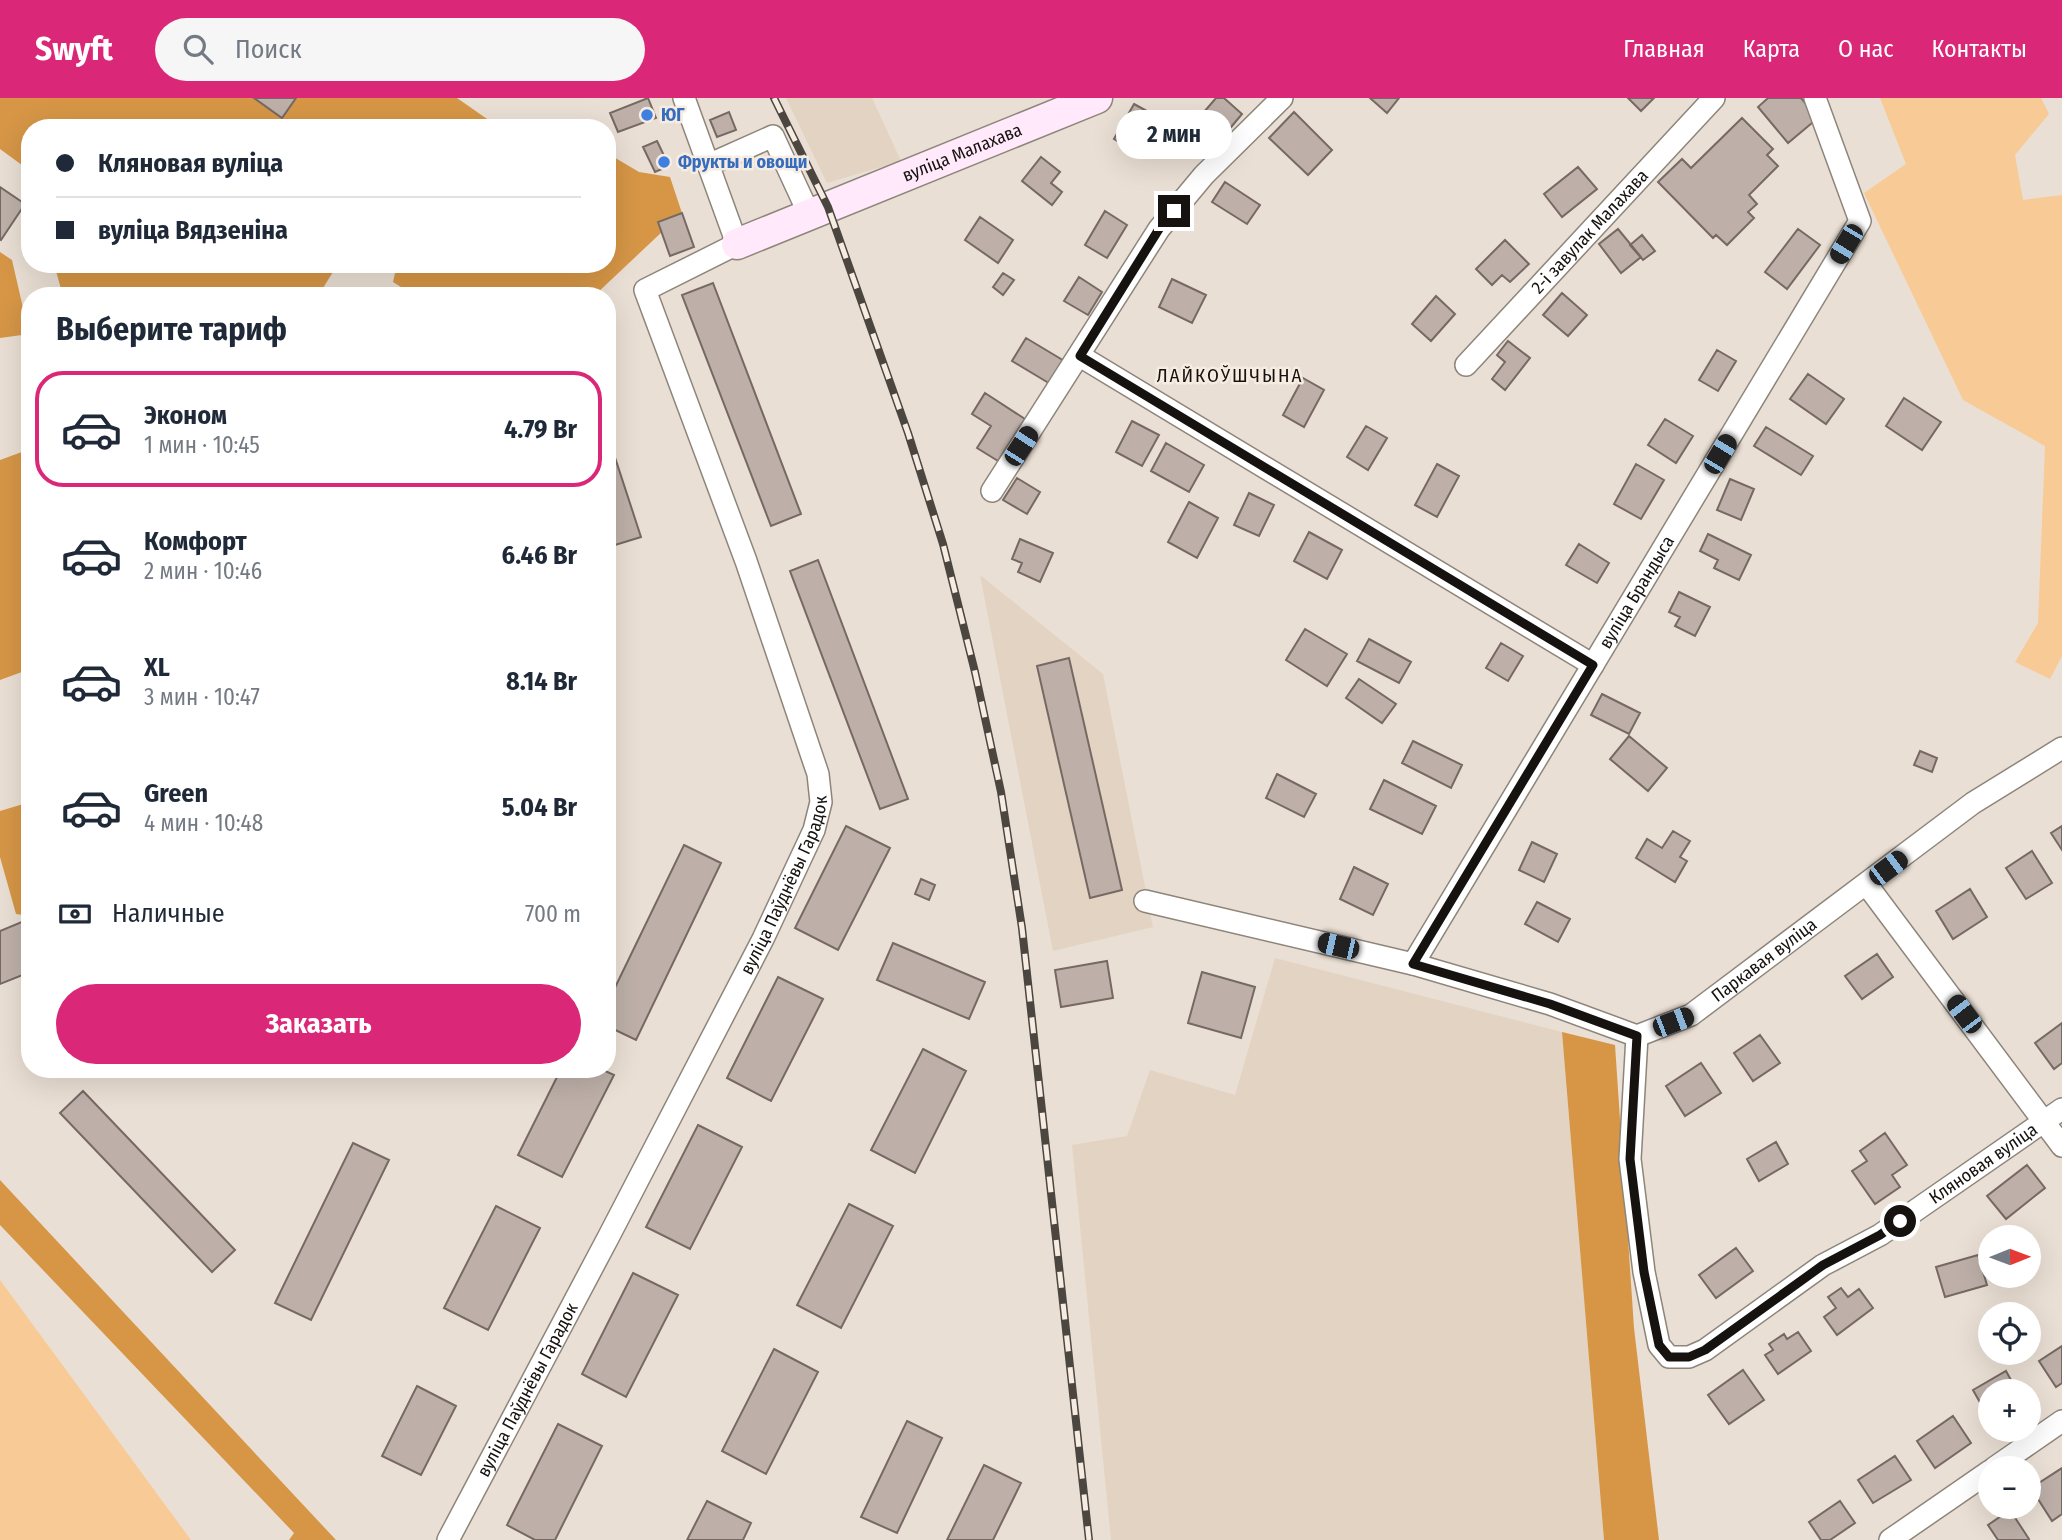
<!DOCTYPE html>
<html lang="ru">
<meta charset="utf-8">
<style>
body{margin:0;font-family:"Fira Sans Condensed",sans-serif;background:#f6f6f7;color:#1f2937;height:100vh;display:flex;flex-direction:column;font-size:26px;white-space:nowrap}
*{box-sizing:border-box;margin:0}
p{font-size:23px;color:#747a83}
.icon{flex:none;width:38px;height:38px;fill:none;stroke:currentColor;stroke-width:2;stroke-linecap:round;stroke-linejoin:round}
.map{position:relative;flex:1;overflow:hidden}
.panel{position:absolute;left:21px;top:189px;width:595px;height:791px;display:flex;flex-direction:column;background:#fff;border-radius:28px;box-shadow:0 7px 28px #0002}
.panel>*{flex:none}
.hud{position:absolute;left:21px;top:21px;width:595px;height:154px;border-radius:28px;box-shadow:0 7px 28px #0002;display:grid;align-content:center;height:154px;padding:0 35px;background:#fff}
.needle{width:46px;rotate:89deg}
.tools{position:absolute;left:1978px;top:1127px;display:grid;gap:14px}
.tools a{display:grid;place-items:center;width:63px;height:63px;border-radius:50%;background:#fff;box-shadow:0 7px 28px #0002;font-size:35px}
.end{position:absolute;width:32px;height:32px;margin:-16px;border:9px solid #16120f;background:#fff;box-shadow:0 0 0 4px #fff}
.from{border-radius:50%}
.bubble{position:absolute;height:49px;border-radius:24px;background:#fff;box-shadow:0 7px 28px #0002;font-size:23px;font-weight:700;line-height:49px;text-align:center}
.car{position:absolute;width:21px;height:42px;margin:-21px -10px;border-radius:9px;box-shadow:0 0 5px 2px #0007;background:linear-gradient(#222 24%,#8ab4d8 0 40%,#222 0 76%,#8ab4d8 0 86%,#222 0)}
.hud b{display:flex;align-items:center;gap:24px;height:66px;font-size:26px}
.hud b+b{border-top:2px solid #e0e1e3}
.hud i{width:18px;height:18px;background:#1f2937}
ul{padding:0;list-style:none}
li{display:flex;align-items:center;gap:21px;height:116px;margin:0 14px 10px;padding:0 21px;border:4px solid transparent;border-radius:28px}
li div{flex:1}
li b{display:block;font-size:26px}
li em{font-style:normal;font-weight:700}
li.current{border-color:#db2777}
li>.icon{width:63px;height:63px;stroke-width:1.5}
h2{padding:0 35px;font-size:32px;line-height:84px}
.pay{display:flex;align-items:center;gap:18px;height:77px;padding:0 35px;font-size:26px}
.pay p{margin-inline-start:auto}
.action{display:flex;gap:14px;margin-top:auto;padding:14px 35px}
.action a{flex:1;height:80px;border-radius:42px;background:#db2777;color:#fff;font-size:28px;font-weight:700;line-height:80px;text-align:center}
header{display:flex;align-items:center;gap:42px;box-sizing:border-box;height:98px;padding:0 35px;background:#db2777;color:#fff}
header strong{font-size:33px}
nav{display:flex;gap:38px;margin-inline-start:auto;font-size:24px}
.search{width:490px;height:63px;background:#f6f6f7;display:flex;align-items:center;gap:18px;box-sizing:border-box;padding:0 24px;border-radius:38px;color:#747a83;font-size:26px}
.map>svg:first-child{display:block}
.built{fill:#e3d3c2}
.green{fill:#f8ca96}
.forest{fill:#d69646}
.building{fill:#beb0a9;stroke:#766963;stroke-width:2}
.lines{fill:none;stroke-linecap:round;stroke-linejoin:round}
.street-casing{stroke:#8e857a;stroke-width:24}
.secondary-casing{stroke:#8e857a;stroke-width:33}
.street{stroke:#fff;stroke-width:21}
.secondary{stroke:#ffe9fb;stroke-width:30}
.rail-casing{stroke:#4c4641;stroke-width:8}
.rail{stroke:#f7ece1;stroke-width:5;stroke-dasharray:16;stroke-linecap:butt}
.route{stroke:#16120f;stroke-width:9}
.shop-dot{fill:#3f7fe0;stroke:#f7ece1;stroke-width:2.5}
.labels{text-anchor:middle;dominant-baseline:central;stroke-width:5;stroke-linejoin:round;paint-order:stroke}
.shop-label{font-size:18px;font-weight:bold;fill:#366cbe;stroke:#f7ece1;text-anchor:start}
.street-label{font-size:18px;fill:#16120f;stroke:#f7ece1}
.neighbourhood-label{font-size:19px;letter-spacing:2px;fill:#16120f;stroke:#f7ece1}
</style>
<header>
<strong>Swyft</strong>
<div class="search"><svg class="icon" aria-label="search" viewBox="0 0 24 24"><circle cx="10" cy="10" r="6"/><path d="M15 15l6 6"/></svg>Поиск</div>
<nav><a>Главная</a><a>Карта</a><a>О нас</a><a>Контакты</a></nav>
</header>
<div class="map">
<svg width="2062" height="1442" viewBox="0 0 2062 1442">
<rect width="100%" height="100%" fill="#eadfd4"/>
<path class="built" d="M786,0H872L901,63L827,85Z
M980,477L1103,576L1153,829L1053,853Z
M1275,860L1562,934L1604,1442H1111L1072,1047L1127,1038L1150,972L1235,997Z"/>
<path class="green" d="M1880,0H2041L2049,16L2015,57L2023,102L2062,97V558L2050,581L2015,564L2038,525L2045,348L1963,302L1864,95L1906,66Z
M0,1182L191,1442H0Z"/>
<path class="forest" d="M0,0H457L500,30H30V83L26,70L0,51Z
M607,55L639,74L670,79L682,115L594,198H415L393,184L397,166H607Z
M0,154L12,162L29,236L0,240Z
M54,166H338L318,198H63Z
M30,351V571L0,582V362Z
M30,704V818L16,816L0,759V713Z
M1562,934L1615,947L1634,1230L1659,1442H1604Z
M0,1082L336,1442H289L294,1435L0,1127Z"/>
<path class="building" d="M254,0H296L282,20Z
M648,0L656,20L618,34L610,15Z
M1216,0H1224L1242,16L1227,34L1204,14Z
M1370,0H1399L1387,15Z
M1628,0H1654L1641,13Z
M1768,0H1801L1818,20L1788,45L1758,9Z
M1134,6L1165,23L1144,59L1114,41Z
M729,14L736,32L717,39L710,22Z
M1294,14L1332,52L1308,77L1269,40Z
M1742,20L1773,51L1767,57L1778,68L1749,97L1757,106L1748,114L1754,120L1727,147L1716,137L1713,140L1658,84L1682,61L1691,70Z
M657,43L669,68L655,74L643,49Z
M1041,59L1060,74L1051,85L1062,94L1052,107L1022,83Z
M1578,69L1597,91L1562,119L1544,96Z
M1225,84L1260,107L1247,126L1212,104Z
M0,89L25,106L1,142L0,141Z
M1105,113L1127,127L1107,160L1085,147Z
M682,115L694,149L670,158L658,124Z
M980,119L1013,142L998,165L965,142Z
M1618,131L1641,159L1621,175L1599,146Z
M1798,131L1820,147L1787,191L1765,174Z
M1642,137L1655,153L1643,162L1630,147Z
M1505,142L1529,166L1510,184L1502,177L1492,187L1476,171Z
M1003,175L1014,182L1003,197L993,189Z
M1079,179L1102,194L1088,217L1064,203Z
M1172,181L1206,197L1192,225L1159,209Z
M713,185L801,416L771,428L682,197Z
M1562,195L1587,217L1568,238L1543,217Z
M1436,198L1455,216L1431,243L1412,226Z
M1026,240L1066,264L1052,287L1012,263Z
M1508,243L1530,260L1505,292L1492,281L1505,264L1497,257Z
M1717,252L1736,263L1718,293L1699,282Z
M1808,276L1844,301L1826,326L1790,301Z
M1303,280L1324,292L1304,329L1283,317Z
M985,295L1025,321L998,363L977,350L991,328L972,316Z
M1904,300L1941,324L1922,352L1886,328Z
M1665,321L1693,338L1676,365L1648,347Z
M1132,323L1159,337L1142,368L1116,354Z
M1366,328L1387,340L1368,372L1347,359Z
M1766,329L1813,358L1801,377L1754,348Z
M607,335L641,439L615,447L607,424Z
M1166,345L1204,367L1189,394L1151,373Z
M1437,366L1459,378L1437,419L1415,407Z
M1636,366L1664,382L1641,421L1614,406Z
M1017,380L1040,394L1027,416L1003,402Z
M1730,381L1754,391L1741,422L1717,412Z
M1249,395L1274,407L1259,438L1234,427Z
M1189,404L1218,420L1197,460L1168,444Z
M1309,434L1342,452L1327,481L1294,463Z
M1708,436L1751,457L1739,482L1714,470L1718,462L1700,453Z
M1020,441L1053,455L1040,484L1018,474L1022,465L1012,461Z
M1579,446L1609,465L1597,485L1566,467Z
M818,462L908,701L880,711L790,473Z
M1679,494L1710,509L1695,538L1675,528L1680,519L1669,514Z
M1305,531L1347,556L1327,588L1286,562Z
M1369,541L1411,564L1399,585L1357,563Z
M1501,545L1523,558L1508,583L1486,570Z
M1069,560L1122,792L1090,800L1037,568Z
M1359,581L1396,606L1382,625L1346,600Z
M1602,596L1640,615L1629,636L1591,617Z
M1629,638L1667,670L1648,693L1610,661Z
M1413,643L1462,667L1451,690L1402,665Z
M1920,653L1937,660L1932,674L1914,667Z
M1277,676L1316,696L1304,719L1266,700Z
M1384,682L1436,708L1422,736L1370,711Z
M846,728L890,750L838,852L795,830Z
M2062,728V752L2051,735Z
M1673,733L1690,743L1680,759L1687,763L1675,784L1636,760L1647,741L1662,750Z
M1532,744L1557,756L1544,784L1519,772Z
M684,747L721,765L636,942L607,928V906Z
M2032,753L2052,785L2026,801L2006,770Z
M1354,769L1388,786L1373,817L1340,801Z
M921,781L935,787L929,802L915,796Z
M1970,791L1987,819L1953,841L1936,813Z
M1537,804L1570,821L1558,844L1525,826Z
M24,823L30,839V874L0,886V833Z
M893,845L985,884L969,921L877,882Z
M1877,856L1893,879L1862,901L1845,878Z
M1107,863L1113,900L1061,909L1055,872Z
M1202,874L1255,889L1241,940L1188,925Z
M778,879L823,901L771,1003L727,980Z
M2062,925V965L2054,971L2035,945Z
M1760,937L1780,965L1753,983L1734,955Z
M923,951L966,973L915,1075L871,1052Z
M1701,965L1721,995L1685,1018L1666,988Z
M561,971H601L614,977L562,1079L518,1057Z
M83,993L235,1152L212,1174L60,1015Z
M698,1027L742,1049L690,1151L646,1129Z
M1885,1035L1907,1067L1892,1077L1900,1089L1875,1106L1852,1073L1867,1063L1860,1053Z
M1776,1044L1788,1066L1759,1083L1747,1061Z
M353,1045L389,1062L311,1222L275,1205Z
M2027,1067L2045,1090L2006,1121L1987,1098Z
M849,1106L893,1128L841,1230L797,1207Z
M496,1108L540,1130L488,1232L444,1210Z
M1736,1150L1753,1173L1716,1200L1699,1177Z
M1978,1157L1987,1187L1945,1199L1936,1169Z
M633,1175L678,1197L626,1299L582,1276Z
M1841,1190L1848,1199L1859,1191L1873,1210L1837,1237L1824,1219L1836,1210L1828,1199Z
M1798,1234L1811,1253L1778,1276L1765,1257L1773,1252L1769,1246L1784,1236L1787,1241Z
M2062,1248V1285L2056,1289L2039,1263Z
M774,1251L818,1274L766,1376L722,1353Z
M1743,1272L1764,1302L1729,1326L1708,1297Z
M2006,1273L2017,1293H1990V1322L1973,1292Z
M417,1288L456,1308L421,1377L382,1358Z
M1953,1318L1971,1345L1935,1370L1917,1343Z
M907,1323L942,1340L897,1435L861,1419Z
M558,1326L602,1348L555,1442H535L507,1427Z
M1895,1358L1911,1382L1873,1405L1858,1382Z
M984,1367L1021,1385L993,1442H947Z
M2062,1370V1416L2052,1423L2031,1390Z
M707,1403L751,1425L743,1442H687Z
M1840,1403L1855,1425L1830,1442H1821L1809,1424Z
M2010,1412L2029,1441L2027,1442H1998L1988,1427Z"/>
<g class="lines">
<g class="street-casing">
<g id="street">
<path d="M708,67L773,38L809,116"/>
<path d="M1080,258L1593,567"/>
<path id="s1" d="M1466,267L1714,0"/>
<path d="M992,393L1159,131L1204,77L1282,0"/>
<path d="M1867,787L2062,1048"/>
<path id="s2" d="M1145,803L1413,866L1550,906L1637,938L1691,917L1973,705L2062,650"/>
<path id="s3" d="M1413,866L1860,123L1815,0"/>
<path id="s4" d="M1637,938L1630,1061L1644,1174L1659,1247L1669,1259H1689L1705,1252L1823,1167L1880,1137L2062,1011"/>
<path d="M1994,1370L2062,1323"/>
<path id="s5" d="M448,1442L609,1138L763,841L814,732L821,704L818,676L746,463L645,192L737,146L684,0"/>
<path d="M1890,1442L1990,1373"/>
</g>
</g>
<g class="secondary-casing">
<g id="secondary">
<path id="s6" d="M737,146L1097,0"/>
</g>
</g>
<use href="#street" class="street"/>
<use href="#secondary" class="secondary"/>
<g class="rail-casing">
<path id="rail" d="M774,0L828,109L908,335L943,446L975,574L1001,694L1022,830L1089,1442"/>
</g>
<use href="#rail" class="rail"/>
</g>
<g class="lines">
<path class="route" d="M1174,113L1159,131L1080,258L1593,567L1413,866L1550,906L1637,938L1630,1061L1644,1174L1659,1247L1669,1259H1689L1705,1252L1823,1167L1880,1137L1900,1123"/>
</g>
<g class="shop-dot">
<circle cx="647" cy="17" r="7"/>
<circle cx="664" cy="64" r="7"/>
</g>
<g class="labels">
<g class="shop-label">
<text x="661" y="17">ЮГ</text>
<text x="678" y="64">Фрукты и овощи</text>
</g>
<g class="street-label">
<text stroke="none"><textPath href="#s6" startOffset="243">вуліца Малахава</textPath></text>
<text stroke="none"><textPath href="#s1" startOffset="182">2-і завулак Малахава</textPath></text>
<text stroke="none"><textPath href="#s3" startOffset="434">вуліца Брандыса</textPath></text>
<text stroke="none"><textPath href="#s5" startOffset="737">вуліца Паўднёвы Гарадок</textPath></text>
<text stroke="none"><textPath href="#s2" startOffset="660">Паркавая вуліца</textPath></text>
<text stroke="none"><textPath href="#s4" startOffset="700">Кляновая вуліца</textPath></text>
<text stroke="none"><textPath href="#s5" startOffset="170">вуліца Паўднёвы Гарадок</textPath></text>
</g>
<g class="neighbourhood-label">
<text x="1230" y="277">ЛАЙКОЎШЧЫНА</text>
</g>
</g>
</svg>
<div class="tools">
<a><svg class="needle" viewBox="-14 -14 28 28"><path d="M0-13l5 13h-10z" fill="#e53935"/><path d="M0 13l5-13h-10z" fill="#747a83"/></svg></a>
<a><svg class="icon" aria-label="locate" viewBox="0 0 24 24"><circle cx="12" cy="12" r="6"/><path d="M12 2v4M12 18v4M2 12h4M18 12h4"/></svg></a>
<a>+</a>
<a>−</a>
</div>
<i class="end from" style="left:1900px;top:1123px"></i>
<i class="end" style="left:1174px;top:113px"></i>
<div class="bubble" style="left:1116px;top:12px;width:116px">2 мин</div>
<i class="car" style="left:1846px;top:146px;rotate:211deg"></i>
<i class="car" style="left:1021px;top:348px;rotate:33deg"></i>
<i class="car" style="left:1720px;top:356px;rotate:31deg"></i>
<i class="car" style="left:1888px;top:770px;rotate:53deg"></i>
<i class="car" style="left:1338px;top:848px;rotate:283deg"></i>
<i class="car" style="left:1964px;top:916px;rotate:323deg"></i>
<i class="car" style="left:1673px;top:924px;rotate:69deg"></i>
<div class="hud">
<b><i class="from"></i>Кляновая вуліца</b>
<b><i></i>вуліца Вядзеніна</b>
</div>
<section class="panel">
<h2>Выберите тариф</h2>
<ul>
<li class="current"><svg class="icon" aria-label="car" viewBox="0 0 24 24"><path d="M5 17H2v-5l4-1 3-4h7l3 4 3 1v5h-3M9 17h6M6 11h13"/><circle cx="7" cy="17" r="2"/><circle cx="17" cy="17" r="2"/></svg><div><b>Эконом</b><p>1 мин · 10:45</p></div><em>4.79 Br</em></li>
<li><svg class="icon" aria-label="car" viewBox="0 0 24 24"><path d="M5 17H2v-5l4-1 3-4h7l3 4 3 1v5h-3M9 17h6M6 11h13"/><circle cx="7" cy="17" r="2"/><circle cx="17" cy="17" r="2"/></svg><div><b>Комфорт</b><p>2 мин · 10:46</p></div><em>6.46 Br</em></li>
<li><svg class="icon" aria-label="car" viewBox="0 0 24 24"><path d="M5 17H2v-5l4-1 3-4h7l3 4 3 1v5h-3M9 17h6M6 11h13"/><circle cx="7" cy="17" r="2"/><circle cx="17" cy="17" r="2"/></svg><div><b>XL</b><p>3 мин · 10:47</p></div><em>8.14 Br</em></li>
<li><svg class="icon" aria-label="car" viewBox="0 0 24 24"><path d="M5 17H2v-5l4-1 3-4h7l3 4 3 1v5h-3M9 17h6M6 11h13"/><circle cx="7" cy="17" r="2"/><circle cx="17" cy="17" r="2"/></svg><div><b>Green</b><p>4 мин · 10:48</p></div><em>5.04 Br</em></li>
</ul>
<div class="pay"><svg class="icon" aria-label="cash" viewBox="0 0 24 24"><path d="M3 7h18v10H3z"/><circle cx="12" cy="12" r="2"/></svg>Наличные<p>700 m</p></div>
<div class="action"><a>Заказать</a></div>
</section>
</div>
